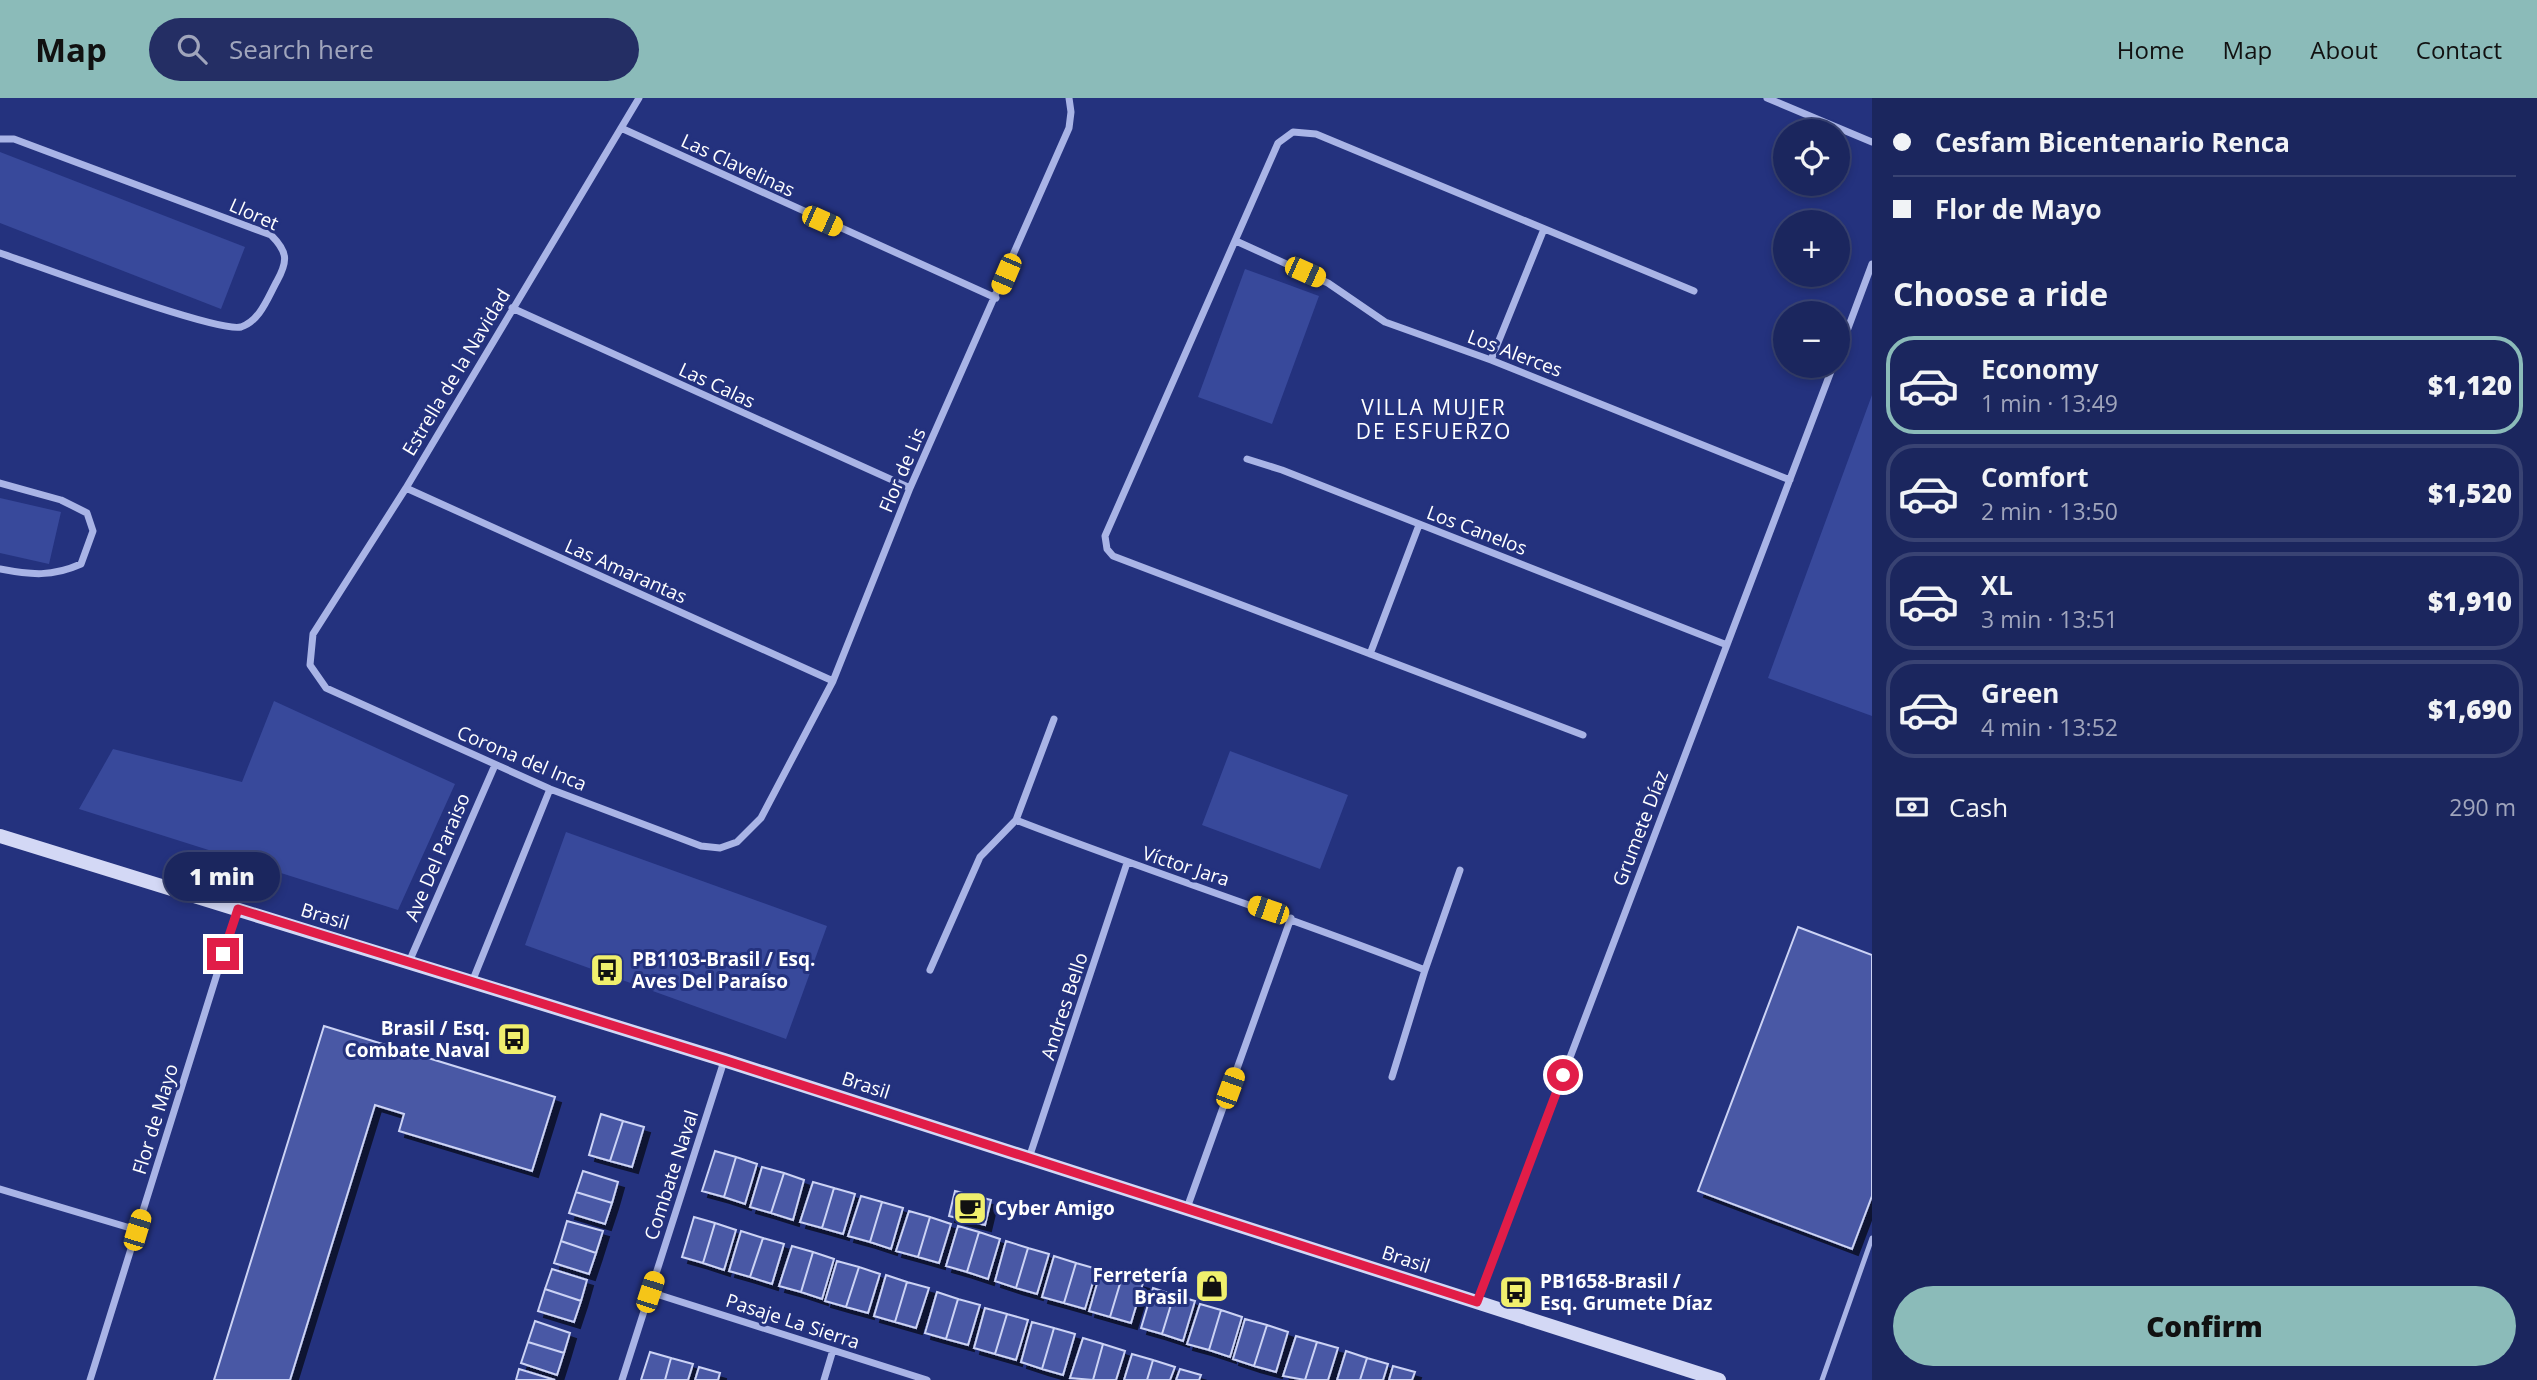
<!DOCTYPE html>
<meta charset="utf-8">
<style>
body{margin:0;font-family:"Open Sans",sans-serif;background:#242e64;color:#f1f3f6;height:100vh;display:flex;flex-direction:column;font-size:26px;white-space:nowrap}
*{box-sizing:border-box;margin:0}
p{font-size:23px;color:#a0a5bc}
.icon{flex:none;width:38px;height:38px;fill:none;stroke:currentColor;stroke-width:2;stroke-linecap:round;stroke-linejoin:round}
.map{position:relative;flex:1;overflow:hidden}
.sheet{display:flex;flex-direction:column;background:#1b265e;width:665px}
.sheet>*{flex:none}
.hud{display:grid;align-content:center;height:154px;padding:0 21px;background:#1b265e}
.tools{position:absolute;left:1773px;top:21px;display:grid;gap:14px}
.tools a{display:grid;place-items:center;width:77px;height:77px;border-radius:50%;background:#1b265e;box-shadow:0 4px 10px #0003,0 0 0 2px #394373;font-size:35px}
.end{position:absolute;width:32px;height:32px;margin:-16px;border:9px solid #e11d48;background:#fff;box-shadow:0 0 0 4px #fff}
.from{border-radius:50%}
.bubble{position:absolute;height:49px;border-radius:24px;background:#1b265e;box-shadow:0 4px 10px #0003,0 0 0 2px #394373;font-size:23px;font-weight:800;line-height:49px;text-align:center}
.car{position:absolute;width:21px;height:42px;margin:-21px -10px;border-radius:9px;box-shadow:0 0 5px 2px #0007;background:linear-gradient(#f5c518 24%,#345 0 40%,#f5c518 0 76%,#345 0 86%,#f5c518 0)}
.hud b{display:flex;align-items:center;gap:24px;height:66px;font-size:26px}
.hud b+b{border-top:2px solid #394373}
.hud i{width:18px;height:18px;background:#f1f3f6}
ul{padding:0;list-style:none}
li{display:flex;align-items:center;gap:21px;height:98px;margin:0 14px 10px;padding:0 7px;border:4px solid #394373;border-radius:28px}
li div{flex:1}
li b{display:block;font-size:26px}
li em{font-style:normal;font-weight:800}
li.current{border-color:#8bbbb9}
li>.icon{width:63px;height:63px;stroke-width:1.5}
h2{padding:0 21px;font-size:32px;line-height:84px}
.pay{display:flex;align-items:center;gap:18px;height:77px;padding:0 21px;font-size:26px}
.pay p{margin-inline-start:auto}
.primary-button{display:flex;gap:14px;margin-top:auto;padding:14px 21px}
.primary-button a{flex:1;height:80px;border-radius:42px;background:#8bbbb9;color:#111;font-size:28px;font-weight:800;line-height:80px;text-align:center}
header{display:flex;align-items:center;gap:42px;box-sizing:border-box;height:98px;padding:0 35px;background:#8bbbb9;color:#111}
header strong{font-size:33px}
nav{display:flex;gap:38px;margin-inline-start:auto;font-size:24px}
.search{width:490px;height:63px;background:#242e64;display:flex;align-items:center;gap:18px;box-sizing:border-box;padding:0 24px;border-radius:38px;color:#a0a5bc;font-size:26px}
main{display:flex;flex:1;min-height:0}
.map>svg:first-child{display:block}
.green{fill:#38499b}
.building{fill:#4858a5;stroke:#ccd3f5;stroke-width:2;filter:url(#shadow)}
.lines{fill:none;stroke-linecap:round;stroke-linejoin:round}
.lane{stroke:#a9b4e6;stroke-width:5}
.street{stroke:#a9b4e6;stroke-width:7}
.secondary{stroke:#d3d8f5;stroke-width:14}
.route{stroke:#e11d48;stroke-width:9}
.labels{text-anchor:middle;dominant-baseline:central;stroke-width:6;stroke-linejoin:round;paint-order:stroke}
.street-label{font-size:19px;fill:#fff;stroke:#24327e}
.poi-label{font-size:19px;font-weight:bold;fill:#fff;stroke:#24327e;text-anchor:start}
.neighbourhood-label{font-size:21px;letter-spacing:2px;fill:#fff;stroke:#24327e}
</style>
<header>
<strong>Map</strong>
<div class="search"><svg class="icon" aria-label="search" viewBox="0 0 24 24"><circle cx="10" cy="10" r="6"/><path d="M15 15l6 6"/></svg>Search here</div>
<nav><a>Home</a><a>Map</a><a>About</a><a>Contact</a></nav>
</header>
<main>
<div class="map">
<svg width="1872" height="1282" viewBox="0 0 1872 1282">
<defs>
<filter id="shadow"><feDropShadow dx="6" dy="6" stdDeviation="0" flood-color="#0009"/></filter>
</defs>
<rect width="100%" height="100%" fill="#24327e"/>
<path class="green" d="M0,54L245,149L221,211L0,125Z
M1245,171L1319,198L1272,326L1198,299Z
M1872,297V618L1768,580Z
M0,400L61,414L49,466L0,455Z
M274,603L455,686L398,812L79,711L113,651L242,684Z
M1230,653L1348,697L1320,771L1202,727Z
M566,734L827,828L786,941L525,847Z"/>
<path class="building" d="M1798,829L1872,857V1098L1852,1151L1698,1093Z
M324,928L555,999L532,1073L399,1033L404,1016L375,1007L290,1282H214Z
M601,1016L623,1023L610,1063L589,1057Z
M623,1023L644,1029L632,1069L610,1063Z
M715,1053L736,1059L724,1099L702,1093Z
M736,1059L757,1066L745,1106L724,1099Z
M762,1069L784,1075L771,1115L750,1109Z
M583,1073L618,1084L612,1105L576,1094Z
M784,1075L804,1082L793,1122L771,1115Z
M813,1084L834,1090L822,1130L800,1124Z
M834,1090L855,1096L843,1136L822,1130Z
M955,1093L991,1102L985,1127L949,1118Z
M576,1094L612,1105L605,1126L569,1115Z
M861,1098L882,1104L870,1144L848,1138Z
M882,1104L903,1110L891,1151L870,1144Z
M909,1113L930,1119L918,1159L896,1153Z
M694,1119L715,1125L703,1165L682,1159Z
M930,1119L951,1126L939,1165L918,1159Z
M567,1123L603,1133L596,1155L561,1143Z
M715,1125L736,1132L724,1172L703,1165Z
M958,1128L979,1134L967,1174L946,1168Z
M741,1133L763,1140L750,1179L729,1173Z
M979,1134L1000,1141L988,1181L967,1174Z
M763,1140L784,1146L772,1186L750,1179Z
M561,1143L596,1155L589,1176L554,1165Z
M1006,1143L1028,1150L1016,1190L995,1183Z
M792,1148L813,1154L801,1194L779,1188Z
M1028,1150L1049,1156L1037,1196L1016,1190Z
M813,1154L834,1161L822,1201L801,1194Z
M1054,1158L1076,1165L1064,1205L1042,1199Z
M837,1163L859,1169L846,1209L825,1203Z
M1076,1165L1097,1171L1085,1211L1064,1205Z
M859,1169L880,1176L868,1215L846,1209Z
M552,1171L587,1182L581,1203L545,1191Z
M1101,1172L1122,1179L1110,1219L1089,1213Z
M886,1177L907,1184L895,1224L874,1218Z
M1122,1179L1143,1185L1131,1225L1110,1219Z
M907,1184L929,1190L916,1230L895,1224Z
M1153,1190L1174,1197L1162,1236L1141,1230Z
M545,1191L581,1203L574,1224L538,1213Z
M937,1194L958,1201L946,1241L925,1235Z
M1174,1197L1195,1203L1183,1243L1162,1236Z
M958,1201L980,1207L968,1247L946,1241Z
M1200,1206L1221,1212L1209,1252L1187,1246Z
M985,1210L1007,1216L995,1256L974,1250Z
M1221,1212L1242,1219L1230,1259L1209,1252Z
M1007,1216L1028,1222L1016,1262L995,1256Z
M1245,1221L1267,1227L1254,1268L1233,1261Z
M535,1223L570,1235L564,1255L528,1244Z
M1032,1224L1054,1230L1042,1271L1021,1264Z
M1267,1227L1288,1234L1276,1274L1254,1268Z
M1054,1230L1075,1236L1063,1277L1042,1271Z
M1296,1238L1317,1244L1305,1282L1283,1278Z
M1083,1240L1103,1246L1093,1282L1070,1280Z
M528,1244L564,1255L557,1277L521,1265Z
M1317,1244L1338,1250L1328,1282H1305Z
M1103,1246L1125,1253L1116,1282H1093Z
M1346,1253L1367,1260L1360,1282H1337Z
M650,1254L671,1260L665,1282H641Z
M1132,1256L1153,1262L1147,1282H1124Z
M671,1260L693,1266L688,1282H665Z
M1367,1260L1388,1266L1383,1282H1360Z
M1153,1262L1175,1269L1170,1282H1147Z
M1393,1268L1415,1274L1412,1282H1389Z
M699,1269L720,1275L718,1282H695Z
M519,1271L555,1282H516Z
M1180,1271L1201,1277L1199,1282H1176Z"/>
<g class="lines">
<path class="lane" d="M1822,1282L1872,1140"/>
<path class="street" d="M639,0L406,390L313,536L310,567L326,590L550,691L701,748L720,750L737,744L761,720L833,583L910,390L1069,30L1071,14L1069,0
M1767,0L1872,44
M621,30L996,200
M0,41H14L271,137C288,154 288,163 277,183C268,199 260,223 241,229C217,235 36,167 0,155
M1236,143L1328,185L1385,224L1491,262L1790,382
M512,210L910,390
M1838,257L1872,166
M1491,262L1544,131
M1247,361L1282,372L1727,547
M0,385L61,402L87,415L93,433L81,466C52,479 31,477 0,471
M406,390L833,583
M1370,556L1419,427
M1054,621L1016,722C1152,775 1290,819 1425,872L1392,979
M1583,637L1113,458L1107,451L1105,438L1278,45L1293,34L1316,36L1694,193
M409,864L495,667
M930,872L980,759L1016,722
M1425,872L1460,772
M472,884L550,691
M1029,1060L1127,765
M0,1091L137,1132
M1187,1110L1291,820
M650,1194L927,1282
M1477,1204L1833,268
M90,1282L237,812
M622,1282L724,963
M824,1282L833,1252"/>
<path class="secondary" d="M0,738L724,962L1719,1282"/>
</g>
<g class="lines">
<path class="route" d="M223,856L238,811L724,962L1477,1204L1563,977"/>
</g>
<defs>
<g id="bus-square" transform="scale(1.75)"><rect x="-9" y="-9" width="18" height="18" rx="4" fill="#f0ef6d" stroke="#24327e"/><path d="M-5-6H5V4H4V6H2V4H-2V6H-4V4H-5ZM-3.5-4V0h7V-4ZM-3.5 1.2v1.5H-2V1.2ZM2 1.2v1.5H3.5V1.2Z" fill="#111"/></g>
<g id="cafe-square" transform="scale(1.75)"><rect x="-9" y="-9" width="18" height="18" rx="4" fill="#f0ef6d" stroke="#24327e"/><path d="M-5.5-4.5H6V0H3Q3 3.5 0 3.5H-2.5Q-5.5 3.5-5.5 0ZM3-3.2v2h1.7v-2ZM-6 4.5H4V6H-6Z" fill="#111"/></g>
<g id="shop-square" transform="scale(1.75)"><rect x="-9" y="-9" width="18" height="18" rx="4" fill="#f0ef6d" stroke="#24327e"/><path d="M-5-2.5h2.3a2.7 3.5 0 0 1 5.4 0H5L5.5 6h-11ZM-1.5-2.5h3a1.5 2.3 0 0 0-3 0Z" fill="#111"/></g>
</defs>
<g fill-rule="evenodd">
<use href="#bus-square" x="607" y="872"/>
<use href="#bus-square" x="514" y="941"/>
<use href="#cafe-square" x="970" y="1110"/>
<use href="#shop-square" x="1212" y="1188"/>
<use href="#bus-square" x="1516" y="1194"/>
</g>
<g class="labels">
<g class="street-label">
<text transform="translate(738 67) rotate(25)">Las Clavelinas</text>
<text transform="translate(254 116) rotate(24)">Lloret</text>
<text transform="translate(1515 255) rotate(21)">Los Alerces</text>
<text transform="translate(456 274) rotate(-59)">Estrella de la Navidad</text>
<text transform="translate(717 287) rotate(25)">Las Calas</text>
<text transform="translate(902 372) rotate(-67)">Flor de Lis</text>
<text transform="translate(1477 432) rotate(21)">Los Canelos</text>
<text transform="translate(626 473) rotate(24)">Las Amarantas</text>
<text transform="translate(522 660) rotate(23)">Corona del Inca</text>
<text transform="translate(1640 730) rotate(-69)">Grumete Díaz</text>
<text transform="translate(437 759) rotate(-67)">Ave Del Paraiso</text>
<text transform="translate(1186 768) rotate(18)">Víctor Jara</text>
<text transform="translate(325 818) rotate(17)">Brasil</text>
<text transform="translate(1064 908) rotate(-72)">Andres Bello</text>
<text transform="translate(866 987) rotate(18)">Brasil</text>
<text transform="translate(155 1021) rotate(-73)">Flor de Mayo</text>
<text transform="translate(671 1077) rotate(-72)">Combate Naval</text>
<text transform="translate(1406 1161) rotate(18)">Brasil</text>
<text transform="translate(793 1223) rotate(18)">Pasaje La Sierra</text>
</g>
<g class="poi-label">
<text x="632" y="861">PB1103-Brasil / Esq.<tspan x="632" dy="22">Aves Del Paraíso</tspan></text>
<text x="490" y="930" text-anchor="end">Brasil / Esq.<tspan x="490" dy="22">Combate Naval</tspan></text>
<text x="995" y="1110">Cyber Amigo</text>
<text x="1188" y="1177" text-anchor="end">Ferretería<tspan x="1188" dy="22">Brasil</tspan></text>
<text x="1540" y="1183">PB1658-Brasil /<tspan x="1540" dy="22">Esq. Grumete Díaz</tspan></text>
</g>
<g class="neighbourhood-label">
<text x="1434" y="309">VILLA MUJER<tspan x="1434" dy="24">DE ESFUERZO</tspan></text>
</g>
</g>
</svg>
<div class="tools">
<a><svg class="icon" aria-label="locate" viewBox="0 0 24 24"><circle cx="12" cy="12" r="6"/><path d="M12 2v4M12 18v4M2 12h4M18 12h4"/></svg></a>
<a>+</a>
<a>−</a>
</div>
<i class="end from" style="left:1563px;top:977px"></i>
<i class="end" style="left:223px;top:856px"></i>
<div class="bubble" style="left:164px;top:754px;width:116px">1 min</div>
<i class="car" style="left:822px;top:123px;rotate:114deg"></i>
<i class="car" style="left:1305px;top:174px;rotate:114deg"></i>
<i class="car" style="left:1006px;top:176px;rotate:203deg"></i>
<i class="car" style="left:1268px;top:812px;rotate:289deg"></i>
<i class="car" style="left:1230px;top:990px;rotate:20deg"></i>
<i class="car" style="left:137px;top:1132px;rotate:17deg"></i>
<i class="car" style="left:650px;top:1194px;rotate:18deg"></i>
</div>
<section class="sheet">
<div class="hud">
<b><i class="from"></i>Cesfam Bicentenario Renca</b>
<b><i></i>Flor de Mayo</b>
</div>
<h2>Choose a ride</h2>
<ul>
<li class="current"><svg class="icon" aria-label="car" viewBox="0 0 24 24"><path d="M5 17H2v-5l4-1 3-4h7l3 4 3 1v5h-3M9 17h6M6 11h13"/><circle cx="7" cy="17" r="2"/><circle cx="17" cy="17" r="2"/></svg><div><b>Economy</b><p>1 min · 13:49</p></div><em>$1,120</em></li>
<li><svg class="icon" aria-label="car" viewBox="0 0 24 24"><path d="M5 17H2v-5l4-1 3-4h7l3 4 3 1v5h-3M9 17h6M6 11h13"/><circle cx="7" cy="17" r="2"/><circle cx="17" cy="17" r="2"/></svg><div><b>Comfort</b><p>2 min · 13:50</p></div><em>$1,520</em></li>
<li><svg class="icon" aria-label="car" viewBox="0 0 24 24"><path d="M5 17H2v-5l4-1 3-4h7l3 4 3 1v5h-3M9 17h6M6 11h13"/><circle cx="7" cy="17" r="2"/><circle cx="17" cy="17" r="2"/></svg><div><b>XL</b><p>3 min · 13:51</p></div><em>$1,910</em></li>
<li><svg class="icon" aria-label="car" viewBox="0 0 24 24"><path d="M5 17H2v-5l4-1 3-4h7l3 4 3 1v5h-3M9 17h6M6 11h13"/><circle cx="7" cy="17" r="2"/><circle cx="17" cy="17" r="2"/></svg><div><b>Green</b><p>4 min · 13:52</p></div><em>$1,690</em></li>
</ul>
<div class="pay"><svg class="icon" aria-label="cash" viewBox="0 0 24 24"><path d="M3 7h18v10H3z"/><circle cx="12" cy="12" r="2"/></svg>Cash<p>290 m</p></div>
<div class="primary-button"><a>Confirm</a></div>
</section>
</main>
